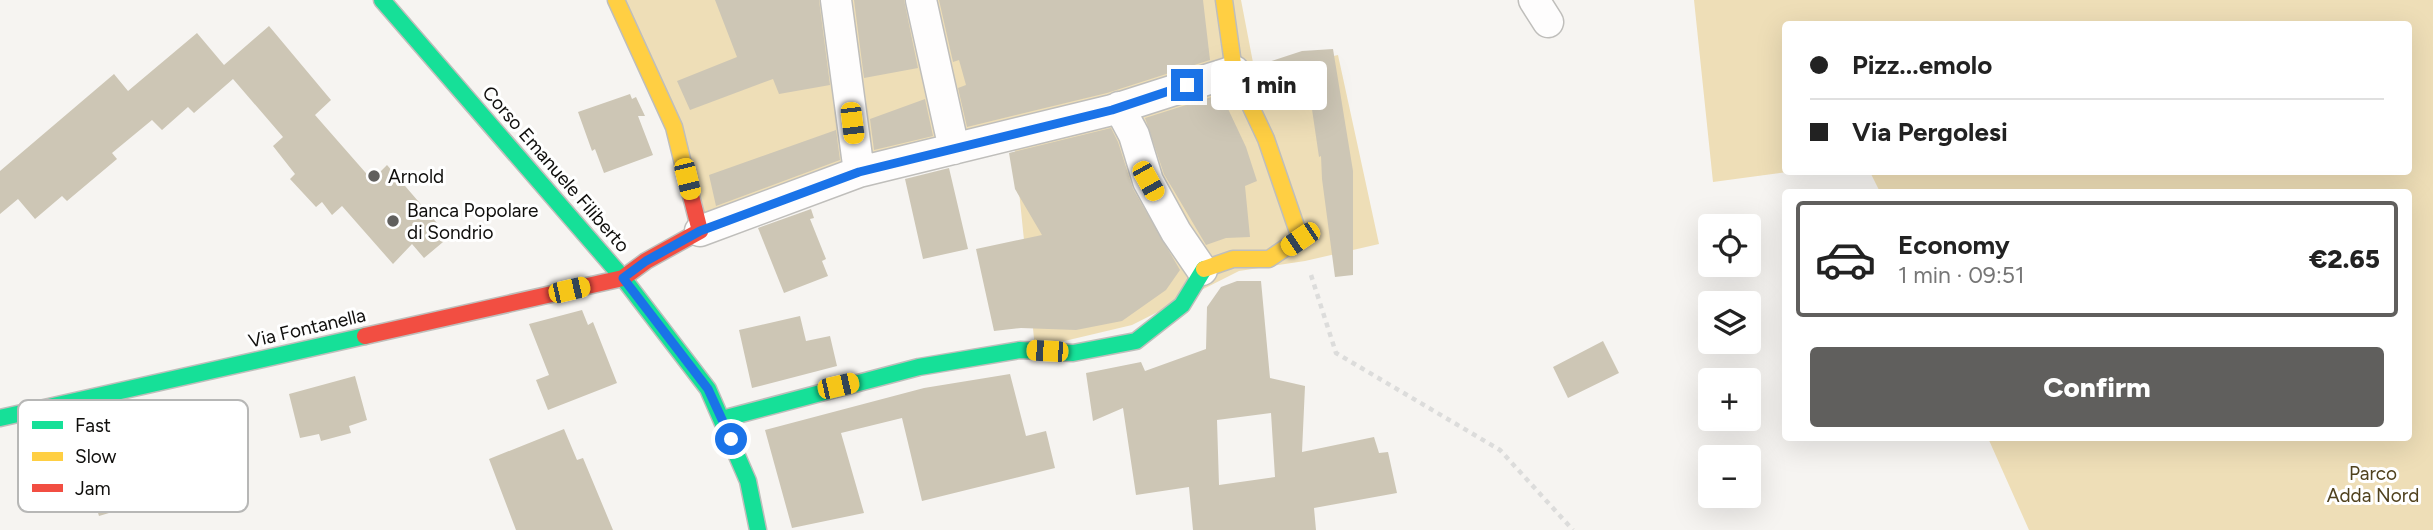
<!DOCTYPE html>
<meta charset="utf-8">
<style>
body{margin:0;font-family:Figtree,sans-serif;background:#f2f2f2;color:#222;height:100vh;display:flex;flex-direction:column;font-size:26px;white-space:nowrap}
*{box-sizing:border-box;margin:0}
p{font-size:23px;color:#767676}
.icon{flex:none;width:38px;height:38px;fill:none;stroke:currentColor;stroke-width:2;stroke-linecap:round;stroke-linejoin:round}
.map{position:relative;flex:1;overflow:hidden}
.sheet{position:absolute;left:1782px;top:189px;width:630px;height:252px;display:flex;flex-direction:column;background:#fff;border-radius:7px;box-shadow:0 7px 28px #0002}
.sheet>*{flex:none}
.hud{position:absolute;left:1782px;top:21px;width:630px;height:154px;border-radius:7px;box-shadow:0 7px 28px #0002;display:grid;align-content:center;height:154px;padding:0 28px;background:#fff}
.tools{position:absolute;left:1698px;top:214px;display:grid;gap:14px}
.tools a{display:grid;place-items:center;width:63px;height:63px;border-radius:7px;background:#fff;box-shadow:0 7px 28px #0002;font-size:35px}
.end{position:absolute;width:32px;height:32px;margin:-16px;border:9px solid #1a73e8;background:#fff;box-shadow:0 0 0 4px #fff}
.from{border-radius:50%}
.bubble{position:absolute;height:49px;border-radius:7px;background:#fff;box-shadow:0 7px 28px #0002;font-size:23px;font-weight:800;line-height:49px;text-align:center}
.car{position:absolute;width:21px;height:42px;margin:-21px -10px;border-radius:9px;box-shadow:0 0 5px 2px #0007;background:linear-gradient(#f5c518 24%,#345 0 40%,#f5c518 0 76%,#345 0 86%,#f5c518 0)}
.hud b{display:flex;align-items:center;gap:24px;height:66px;font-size:26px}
.hud b+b{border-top:2px solid #e0e0e0}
.hud i{width:18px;height:18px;background:#222}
ul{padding:12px 0 0;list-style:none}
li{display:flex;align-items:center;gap:21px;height:116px;margin:0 14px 10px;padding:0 14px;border:4px solid transparent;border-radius:7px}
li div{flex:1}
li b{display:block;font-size:26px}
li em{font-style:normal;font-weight:800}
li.active{border-color:#605f5d}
li>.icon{width:63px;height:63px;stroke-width:1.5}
.button{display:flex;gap:14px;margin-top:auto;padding:14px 28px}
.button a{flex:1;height:80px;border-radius:7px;background:#605f5d;color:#fff;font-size:28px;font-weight:800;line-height:80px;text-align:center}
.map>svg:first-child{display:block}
.green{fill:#eedeb7}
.building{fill:#cdc6b5;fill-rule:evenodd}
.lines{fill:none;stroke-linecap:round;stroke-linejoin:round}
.street-casing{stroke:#bfbebb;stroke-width:33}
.fast-casing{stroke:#bfbebb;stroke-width:19}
.slow-casing{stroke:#bfbebb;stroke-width:19}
.jam-casing{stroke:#bfbebb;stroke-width:19}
.path{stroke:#dcdcdb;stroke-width:4.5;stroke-dasharray:5 5;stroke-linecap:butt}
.street{stroke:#fefdfd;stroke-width:30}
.fast{stroke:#16e098;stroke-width:16}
.slow{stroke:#ffcf43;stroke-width:16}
.jam{stroke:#f24e42;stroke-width:16}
.route{stroke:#1a73e8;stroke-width:9}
.poi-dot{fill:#605f5d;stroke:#fff;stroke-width:2.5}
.labels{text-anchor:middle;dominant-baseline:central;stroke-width:6;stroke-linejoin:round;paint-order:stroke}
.street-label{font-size:19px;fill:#100f0d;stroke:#fff}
.poi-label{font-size:19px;fill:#100f0d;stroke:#fff;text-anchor:start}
.park-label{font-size:19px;fill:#50421e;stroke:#fff}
.key{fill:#fff;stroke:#b7b7b6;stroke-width:2}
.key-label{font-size:19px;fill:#100f0d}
</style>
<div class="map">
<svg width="2433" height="530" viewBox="0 0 2433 530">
<rect width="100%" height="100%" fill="#f6f4f1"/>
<path class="green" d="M611,0H1241L1255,73L1338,55L1379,244L1305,261L1239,271L1132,325L1035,348L1014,142L709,231Z
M1694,0H2433V530H2029L1988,438H2408V192H1880L1870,172H2408V24H1785L1787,172L1713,182Z"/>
<path class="building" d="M715,0H819L830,85L779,94L773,79L690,110L677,81L737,57Z
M854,0H904L918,68L864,78Z
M939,0H1203L1210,60L1107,93L967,127L958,88L966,85L959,60L953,62Z
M269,26L331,100L315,115L372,180L387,165L449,237L424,258L412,244L393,264L342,206L332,215L322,202L316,207L290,179L295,174L273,146L283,137L233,79L194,113L188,107L162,130L152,120L112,153L117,159L67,201L62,196L35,219L18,199L0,214V171L114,74L128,91L197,33L224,65Z
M1333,49L1353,171V275L1335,277L1322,179L1321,156L1319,157L1309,89L1270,96L1256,66L1302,51Z
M630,94L632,99L636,97L645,116H638L653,155L604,173L595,149L592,151L578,112Z
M1221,94L1246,147L1257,181L1245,186L1250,237L1226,238L1206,245L1164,174L1145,118Z
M925,99L933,136L874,150L870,119Z
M1111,128L1118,142L1133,189L1180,270L1166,290L1122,321L1076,330L1021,328L994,331L976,249L1042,235L1015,189L1009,153Z
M836,130L840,160L716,206L709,175Z
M949,168L968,249L923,259L905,179Z
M811,209L814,218L810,219L826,259L822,261L828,276L784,293L758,228Z
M1237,281H1261L1270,378L1305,386L1302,452L1374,437L1379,453L1388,452L1397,493L1314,508L1316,530H1193L1189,487L1136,495L1123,408L1093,421L1086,373L1141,362L1145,371L1206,349L1207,307L1221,287ZM1271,413L1275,477L1219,485L1217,420Z
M582,310L588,325L593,322L617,383L548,410L536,380L549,375L529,324Z
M800,316L806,341L830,336L837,366L752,388L739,330Z
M1603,341L1619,373L1568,398L1553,367Z
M1010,374L1026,436L1046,431L1055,468L922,501L902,418L841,433L864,513L792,528L765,430L924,388Z
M355,376L367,420L349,426L351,433L321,441L319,434L300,438L289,394Z
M564,429L577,460L583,458L613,530H516L489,459Z
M183,435L199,486L99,516L84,467L124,452Z"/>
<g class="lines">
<g class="street-casing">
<path id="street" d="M836,0L859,172
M921,0L954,149
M1534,0L1548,22
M1119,107L1134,135L1148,181L1176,232L1202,270
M700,231L859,172L1112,110L1234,71"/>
</g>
<g class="fast-casing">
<path id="fast" d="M382,0L623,278L708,389L748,481L758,530
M0,418L365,336
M722,419L919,367L1020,350L1073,353L1136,341L1182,305L1204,269"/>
</g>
<g class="slow-casing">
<path id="slow" d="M616,0L674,127L689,188
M1204,269L1233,259H1269L1300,238L1266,139L1234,71L1224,0"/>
</g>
<g class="jam-casing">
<path id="jam" d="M365,336L623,278L646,261L700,231L689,188"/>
</g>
<path class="path" d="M1311,275L1336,353L1500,450L1573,530"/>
<use href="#street" class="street"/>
<use href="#fast" class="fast"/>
<use href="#slow" class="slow"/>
<use href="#jam" class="jam"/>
</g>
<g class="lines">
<path class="route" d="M731,439L708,389L623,278L646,261L700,231L859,172L1112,110L1187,85"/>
</g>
<g class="poi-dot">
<circle cx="374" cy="176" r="7"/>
<circle cx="393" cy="221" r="7"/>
</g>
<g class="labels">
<g class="street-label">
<text transform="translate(556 169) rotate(49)">Corso Emanuele Filiberto</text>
<text transform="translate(307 328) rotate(-13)">Via Fontanella</text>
</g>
<g class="poi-label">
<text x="388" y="176">Arnold</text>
<text x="407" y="210">Banca Popolare<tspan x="407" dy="22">di Sondrio</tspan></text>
</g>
<g class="park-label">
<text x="2373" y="473">Parco<tspan x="2373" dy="22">Adda Nord</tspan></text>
</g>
</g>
<rect x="18" y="400" width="230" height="112" rx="10" class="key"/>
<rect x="32" y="421" width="31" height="8" fill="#16e098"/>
<rect x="32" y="452" width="31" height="9" fill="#ffcf43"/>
<rect x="32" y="484" width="31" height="8" fill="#f24e42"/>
<g class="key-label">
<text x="75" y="432">Fast</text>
<text x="75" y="463">Slow</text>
<text x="75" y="495">Jam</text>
</g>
</svg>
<div class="tools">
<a><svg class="icon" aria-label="locate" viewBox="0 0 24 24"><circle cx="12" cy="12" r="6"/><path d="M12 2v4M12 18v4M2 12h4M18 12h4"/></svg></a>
<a><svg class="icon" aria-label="layers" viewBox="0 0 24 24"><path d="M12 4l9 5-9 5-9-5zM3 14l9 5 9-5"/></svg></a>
<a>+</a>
<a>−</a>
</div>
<i class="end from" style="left:731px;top:439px"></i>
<i class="end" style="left:1187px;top:85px"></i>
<div class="bubble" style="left:1211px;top:61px;width:116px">1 min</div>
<i class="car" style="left:852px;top:123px;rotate:173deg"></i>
<i class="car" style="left:687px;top:179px;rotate:166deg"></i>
<i class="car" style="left:1148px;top:181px;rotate:151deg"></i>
<i class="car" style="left:1300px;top:239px;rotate:236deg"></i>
<i class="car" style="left:569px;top:290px;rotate:77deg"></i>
<i class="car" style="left:1047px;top:351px;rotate:273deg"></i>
<i class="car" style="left:838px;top:386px;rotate:77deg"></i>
<div class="hud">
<b><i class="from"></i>Pizz...emolo</b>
<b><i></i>Via Pergolesi</b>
</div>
<section class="sheet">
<ul>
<li class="active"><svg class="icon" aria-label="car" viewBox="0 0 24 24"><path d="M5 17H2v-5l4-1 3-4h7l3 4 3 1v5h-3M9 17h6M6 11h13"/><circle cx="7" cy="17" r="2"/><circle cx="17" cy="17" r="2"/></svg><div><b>Economy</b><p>1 min · 09:51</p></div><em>€2.65</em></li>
</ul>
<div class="button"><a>Confirm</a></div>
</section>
</div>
